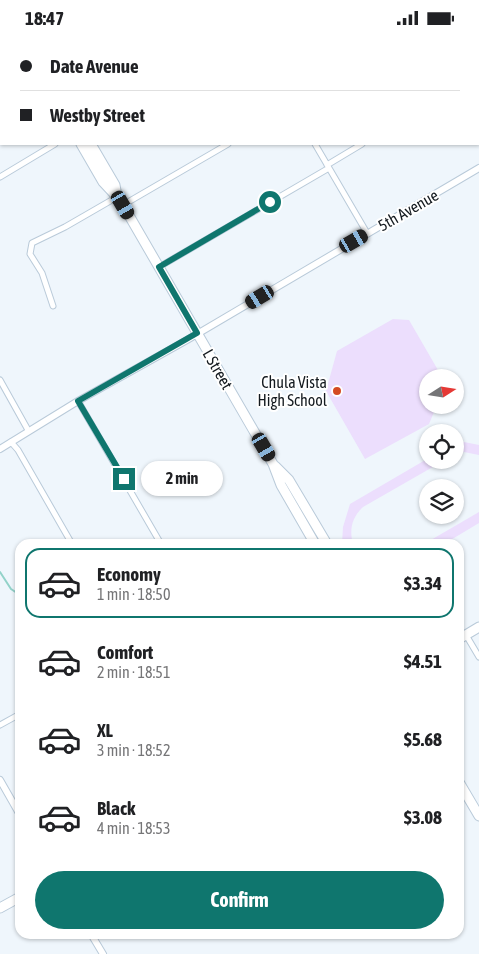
<!DOCTYPE html>
<meta charset="utf-8">
<style>
body{margin:0;font-family:"Asap Condensed",sans-serif;background:#f2f2f2;color:#202124;height:100vh;display:flex;flex-direction:column;font-size:19px;white-space:nowrap}
*{box-sizing:border-box;margin:0}
p{font-size:16px;color:#757577}
.icon{flex:none;width:28px;height:28px;fill:none;stroke:currentColor;stroke-width:2;stroke-linecap:round;stroke-linejoin:round}
.map{position:relative;flex:1;overflow:hidden}
.side{position:absolute;left:15px;top:504px;width:449px;height:400px;display:flex;flex-direction:column;background:#fff;border-radius:15px;box-shadow:0 1px 4px #0004}
.side>*{flex:none}
.banner{position:absolute;left:0px;top:0px;width:480px;height:110px;box-shadow:0 1px 4px #0004;display:grid;align-content:center;height:110px;padding:0 20px;background:#fff}
.needle{width:32px;rotate:78deg}
.fabs{position:absolute;left:419px;top:334px;display:grid;gap:10px}
.fabs a{display:grid;place-items:center;width:45px;height:45px;border-radius:50%;background:#fff;box-shadow:0 1px 4px #0004;font-size:25px}
.end{position:absolute;width:22px;height:22px;margin:-11px;border:6px solid #0f766e;background:#fff;box-shadow:0 0 0 2px #fff}
.from{border-radius:50%}
.bubble{position:absolute;height:35px;border-radius:18px;background:#fff;box-shadow:0 1px 4px #0004;font-size:16px;font-weight:700;line-height:35px;text-align:center}
.car{position:absolute;width:15px;height:30px;margin:-15px -8px;border-radius:6px;box-shadow:0 0 4px 1px #0007;background:linear-gradient(#222 24%,#8ab4d8 0 40%,#222 0 76%,#8ab4d8 0 86%,#222 0)}
.banner b{display:flex;align-items:center;gap:18px;height:48px;font-size:19px}
.banner b+b{border-top:1px solid #e0e0e0}
.banner i{width:12px;height:12px;background:#202124}
ul{padding:9px 0 0;list-style:none}
li{display:flex;align-items:center;gap:15px;height:70px;margin:0 10px 8px;padding:0 10px;border:2px solid transparent;border-radius:15px}
li div{flex:1}
li b{display:block;font-size:19px}
li em{font-style:normal;font-weight:700}
li.current{border-color:#0f766e}
li>.icon{width:45px;height:45px;stroke-width:1.5}
.action{display:flex;gap:10px;margin-top:auto;padding:10px 20px}
.action a{flex:1;height:58px;border-radius:30px;background:#0f766e;color:#fff;font-size:20px;font-weight:700;line-height:58px;text-align:center}
.status{display:flex;justify-content:space-between;align-items:center;height:35px;padding:0 25px;background:#fff;direction:ltr}
.status svg{height:14px;fill:currentColor}
.map>svg:first-child{display:block}
.pitch{fill:#ecdefd}
.lines{fill:none;stroke-linecap:round;stroke-linejoin:round}
.stream{stroke:#92d2c9;stroke-width:2}
.minor-casing{stroke:#b9cad9;stroke-width:7}
.tertiary-casing{stroke:#b9cad9;stroke-width:8}
.primary-casing{stroke:#b9cad9;stroke-width:11}
.minor{stroke:#fff;stroke-width:5}
.tertiary{stroke:#fff;stroke-width:6}
.primary{stroke:#fff;stroke-width:9}
.route{stroke:#0f766e;stroke-width:6}
.poi-dot{fill:#d44b22;stroke:#fff;stroke-width:2}
.labels{text-anchor:middle;dominant-baseline:central;stroke-width:4;stroke-linejoin:round;paint-order:stroke}
.street-label{font-size:16px;fill:#141a1f;stroke:#fff}
.poi-label{font-size:16px;fill:#141a1f;stroke:#fff;text-anchor:end}
</style>
<div class="status"><b>18:47</b><svg viewBox="0 0 49 12"><path d="M0 12V9h3v3zM5 12V6h3v6zM10 12V3h3v9zM15 12V0h3v12zM26 1h20v11H26zM47 4h2v5h-2z"/></svg></div>
<div class="map">
<svg width="479" height="919" viewBox="0 0 479 919">
<rect width="100%" height="100%" fill="#eff6fc"/>
<path class="pitch" d="M393,284L409,285L442,342H428V370H447L434,377L429,389L365,424L326,356L337,316Z
M464,407L479,410V420L464,417L455,419V408Z
M427,424L445,425L363,472C352,482 349,495 353,509H342L343,492L350,469Z
M479,477V488L444,509H424Z"/>
<g class="lines">
<path class="stream" d="M0,537L11,554L20,560"/>
<g class="minor-casing">
<path id="minor" d="M253,0V1
M45,1L47,0
M128,1L130,0
M315,109L367,198
M327,130L362,109
M0,142L55,109
M123,170L228,109
M159,232L329,133
M53,271L42,238L30,219L32,208L65,192L117,162
M0,345L28,395
M78,366L161,509
M11,407L18,415L72,509
M466,600L479,622
M0,690L20,679"/>
</g>
<g class="tertiary-casing">
<path id="tertiary" d="M0,414L78,366L187,305L479,133
M0,745L20,780
M91,899L103,919"/>
</g>
<g class="primary-casing">
<path id="primary" d="M17,0L18,1
M30,0L31,1
M81,109L103,147L117,162L123,170L273,429L281,450L315,509
M91,109L115,150L117,161
M275,431L289,445L327,509
M459,604L479,592
M459,747L479,781
M0,873L20,862"/>
</g>
<use href="#minor" class="minor"/>
<use href="#tertiary" class="tertiary"/>
<use href="#primary" class="primary"/>
</g>
<g class="lines">
<path class="route" d="M124,444L78,366L197,298L159,232L270,167"/>
</g>
<circle class="poi-dot" cx="337" cy="356" r="5"/>
<g class="labels">
<g class="street-label">
<text transform="translate(408 175) rotate(-30)">5th Avenue</text>
<text transform="translate(218 334) rotate(60)">L Street</text>
</g>
<g class="poi-label">
<text x="327" y="347">Chula Vista<tspan x="327" dy="18">High School</tspan></text>
</g>
</g>
</svg>
<div class="fabs">
<a><svg class="needle" viewBox="-14 -14 28 28"><path d="M0-13l5 13h-10z" fill="#e53935"/><path d="M0 13l5-13h-10z" fill="#757577"/></svg></a>
<a><svg class="icon" aria-label="locate" viewBox="0 0 24 24"><circle cx="12" cy="12" r="6"/><path d="M12 2v4M12 18v4M2 12h4M18 12h4"/></svg></a>
<a><svg class="icon" aria-label="layers" viewBox="0 0 24 24"><path d="M12 4l9 5-9 5-9-5zM3 14l9 5 9-5"/></svg></a>
</div>
<i class="end from" style="left:270px;top:167px"></i>
<i class="end" style="left:124px;top:444px"></i>
<div class="bubble" style="left:141px;top:426px;width:82px">2 min</div>
<i class="car" style="left:123px;top:170px;rotate:150deg"></i>
<i class="car" style="left:354px;top:206px;rotate:60deg"></i>
<i class="car" style="left:260px;top:262px;rotate:239deg"></i>
<i class="car" style="left:264px;top:412px;rotate:150deg"></i>
<div class="banner">
<b><i class="from"></i>Date Avenue</b>
<b><i></i>Westby Street</b>
</div>
<section class="side">
<ul>
<li class="current"><svg class="icon" aria-label="car" viewBox="0 0 24 24"><path d="M5 17H2v-5l4-1 3-4h7l3 4 3 1v5h-3M9 17h6M6 11h13"/><circle cx="7" cy="17" r="2"/><circle cx="17" cy="17" r="2"/></svg><div><b>Economy</b><p>1 min · 18:50</p></div><em>$3.34</em></li>
<li><svg class="icon" aria-label="car" viewBox="0 0 24 24"><path d="M5 17H2v-5l4-1 3-4h7l3 4 3 1v5h-3M9 17h6M6 11h13"/><circle cx="7" cy="17" r="2"/><circle cx="17" cy="17" r="2"/></svg><div><b>Comfort</b><p>2 min · 18:51</p></div><em>$4.51</em></li>
<li><svg class="icon" aria-label="car" viewBox="0 0 24 24"><path d="M5 17H2v-5l4-1 3-4h7l3 4 3 1v5h-3M9 17h6M6 11h13"/><circle cx="7" cy="17" r="2"/><circle cx="17" cy="17" r="2"/></svg><div><b>XL</b><p>3 min · 18:52</p></div><em>$5.68</em></li>
<li><svg class="icon" aria-label="car" viewBox="0 0 24 24"><path d="M5 17H2v-5l4-1 3-4h7l3 4 3 1v5h-3M9 17h6M6 11h13"/><circle cx="7" cy="17" r="2"/><circle cx="17" cy="17" r="2"/></svg><div><b>Black</b><p>4 min · 18:53</p></div><em>$3.08</em></li>
</ul>
<div class="action"><a>Confirm</a></div>
</section>
</div>
